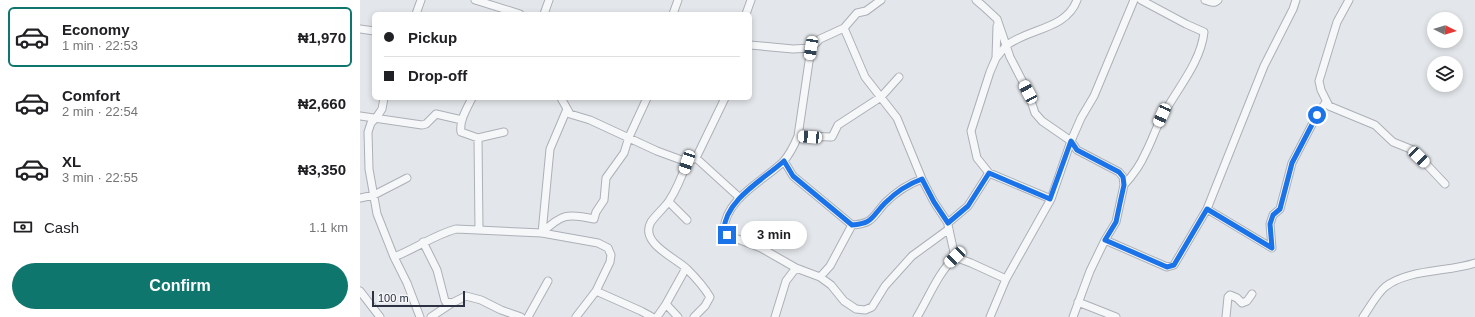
<!DOCTYPE html>
<meta charset="utf-8">
<style>
body{margin:0;font-family:Helvetica,sans-serif;background:#f2f2f2;color:#202124;height:100vh;display:flex;flex-direction:column;font-size:15px;white-space:nowrap}
*{box-sizing:border-box;margin:0}
p{font-size:13px;color:#757577}
.icon{flex:none;width:22px;height:22px;fill:none;stroke:currentColor;stroke-width:2;stroke-linecap:round;stroke-linejoin:round}
.map{position:relative;flex:1;overflow:hidden}
.side{display:flex;flex-direction:column;background:#fff;width:360px}
.side>*{flex:none}
.top-card{position:absolute;left:12px;top:12px;width:380px;height:88px;border-radius:6px;box-shadow:0 2px 6px #0003;display:grid;align-content:center;height:88px;padding:0 12px;background:#fff}
.needle{width:26px;rotate:95deg}
.buttons{position:absolute;left:1067px;top:12px;display:grid;gap:8px}
.buttons a{display:grid;place-items:center;width:36px;height:36px;border-radius:50%;background:#fff;box-shadow:0 2px 6px #0003;font-size:20px}
.scale{position:absolute;left:12px;bottom:10px;width:93px;box-sizing:border-box;padding-left:4px;border:2px solid #2c3241;border-top:0;font-size:11px;line-height:14px;white-space:nowrap;color:#2c3241;-webkit-text-stroke:3px #f3f5f8;paint-order:stroke}
.end{position:absolute;width:18px;height:18px;margin:-9px;border:5px solid #1a73e8;background:#fff;box-shadow:0 0 0 2px #fff}
.from{border-radius:50%}
.bubble{position:absolute;height:28px;border-radius:14px;background:#fff;box-shadow:0 2px 6px #0003;font-size:13px;font-weight:700;line-height:28px;text-align:center}
.car{position:absolute;width:12px;height:24px;margin:-12px -6px;border-radius:5px;box-shadow:0 0 3px 1px #0007;background:linear-gradient(#fff 24%,#345 0 40%,#fff 0 76%,#345 0 86%,#fff 0)}
.top-card b{display:flex;align-items:center;gap:14px;height:38px;font-size:15px}
.top-card b+b{border-top:1px solid #e0e0e0}
.top-card i{width:10px;height:10px;background:#202124}
ul{padding:7px 0 0;list-style:none}
li{display:flex;align-items:center;gap:12px;height:60px;margin:0 8px 6px;padding:0 4px;border:2px solid transparent;border-radius:6px}
li div{flex:1}
li b{display:block;font-size:15px}
li em{font-style:normal;font-weight:700}
li.selected{border-color:#0f766e}
li>.icon{width:36px;height:36px;stroke-width:1.5}
.pay{display:flex;align-items:center;gap:10px;height:44px;padding:0 12px;font-size:15px}
.pay p{margin-inline-start:auto}
.action{display:flex;gap:8px;margin-top:auto;padding:8px 12px}
.action a{flex:1;height:46px;border-radius:24px;background:#0f766e;color:#fff;font-size:16px;font-weight:700;line-height:46px;text-align:center}
main{display:flex;flex:1;min-height:0}
.map>svg:first-child{display:block}
.lines{fill:none;stroke-linecap:round;stroke-linejoin:round}
.street-casing{stroke:#acb0b7;stroke-width:9}
.street{stroke:#f6f7f9;stroke-width:7}
.route{stroke:#1a73e8;stroke-width:5}
</style>
<main>
<section class="side">
<ul>
<li class="selected"><svg class="icon" aria-label="car" viewBox="0 0 24 24"><path d="M5 17H2v-5l4-1 3-4h7l3 4 3 1v5h-3M9 17h6M6 11h13"/><circle cx="7" cy="17" r="2"/><circle cx="17" cy="17" r="2"/></svg><div><b>Economy</b><p>1 min · 22:53</p></div><em>₦1,970</em></li>
<li><svg class="icon" aria-label="car" viewBox="0 0 24 24"><path d="M5 17H2v-5l4-1 3-4h7l3 4 3 1v5h-3M9 17h6M6 11h13"/><circle cx="7" cy="17" r="2"/><circle cx="17" cy="17" r="2"/></svg><div><b>Comfort</b><p>2 min · 22:54</p></div><em>₦2,660</em></li>
<li><svg class="icon" aria-label="car" viewBox="0 0 24 24"><path d="M5 17H2v-5l4-1 3-4h7l3 4 3 1v5h-3M9 17h6M6 11h13"/><circle cx="7" cy="17" r="2"/><circle cx="17" cy="17" r="2"/></svg><div><b>XL</b><p>3 min · 22:55</p></div><em>₦3,350</em></li>
</ul>
<div class="pay"><svg class="icon" aria-label="cash" viewBox="0 0 24 24"><path d="M3 7h18v10H3z"/><circle cx="12" cy="12" r="2"/></svg>Cash<p>1.1 km</p></div>
<div class="action"><a>Confirm</a></div>
</section>
<div class="map">
<svg width="1115" height="317" viewBox="0 0 1115 317">
<rect width="100%" height="100%" fill="#e3e6ea"/>
<g class="lines">
<g class="street-casing">
<path id="street" d="M115,0L160,14
M521,0L506,11L497,13L484,28L505,77L537,118L562,179L574,202L588,223L608,206L629,173L691,199
M616,0L623,6L637,19L650,57L668,92L675,113L682,121L711,141L717,150L759,172L763,177L764,185L756,222L745,240L730,271L713,317
M845,0C850,2 854,4 858,0
M989,0L977,22L959,81L961,90L969,106L1015,125L1033,142L1053,150L1085,184
M56,14L61,0
M184,14L189,0
M313,14L318,0
M386,14L391,0
M0,29L14,31
M390,45L433,49L451,48L460,39L484,28
M451,48L438,136C434,146 430,154 423,162C403,181 365,199 364,230L367,235L401,248L436,268L460,277L471,285L484,301L496,309L505,310L512,307L525,286L552,256L589,229
M636,58C639,55 642,50 646,46C668,28 706,30 717,0
M24,98L22,109L16,118L11,123L8,132L9,169L17,214L34,257
M112,98C107,108 99,121 101,132L118,138L144,132
M201,98L210,114L230,120L297,151L327,162L336,158L365,98
M0,116L62,125L66,124L76,114L102,120
M438,136L472,137L478,125L521,97L539,77
M118,138L119,230
M336,158L380,198
M424,161L433,176L492,225C513,224 513,216 525,203C535,193 548,184 562,179
M327,162C322,176 317,189 309,201C304,208 295,216 291,222C279,243 316,258 327,269C335,277 344,287 350,297L345,306L334,317
M629,173L617,158L611,131L630,72L636,58L637,26
M764,185C773,175 780,166 785,154C792,141 796,127 803,115C817,89 841,62 844,32L826,24L781,0
M0,198L14,195L47,178
M309,202L327,220
M847,209L912,248L910,224L913,215L920,209L932,163L957,115L966,102
M588,225L595,257L611,263L646,279
M182,233C201,214 208,213 234,219L236,212L244,200L246,178L264,153L269,137L287,98
M182,233L190,149L207,109
M745,240L807,267L814,265L847,209L904,66L933,9L936,0
M63,242L77,270L85,301L92,303
M460,277L470,266L492,225
M0,291L20,317
M236,291L281,311L292,317
M718,302L756,317
M306,304L318,317
M60,317L47,283L34,257C55,249 74,235 96,229L182,233L238,243L248,248L251,255L250,262L236,291L216,317
M71,317L92,303L106,296L121,300L141,310L161,317
M168,317L188,281
M297,317L306,304L326,268
M415,317L426,281L436,268
M557,317C569,297 578,273 595,257
M630,317L646,279L691,199L711,141L721,118L734,96L774,0
M866,317L868,297L870,295L877,298L882,303L887,301L892,294
M1003,317C1010,307 1016,295 1025,287C1047,269 1089,272 1115,263"/>
</g>
<use href="#street" class="street"/>
</g>
<g class="lines">
<path class="route" d="M367,235L364,230C365,200 404,179 424,161L433,176L492,225C513,224 512,216 525,203C535,193 548,184 562,179L574,202L588,223L608,206L629,173L690,199L711,141L717,150L759,172L763,177L764,185L760,203L756,222L745,240L807,267L814,265L847,209L912,248L910,224L913,215L920,209L932,163L957,115"/>
</g>
</svg>
<div class="buttons">
<a><svg class="needle" viewBox="-14 -14 28 28"><path d="M0-13l5 13h-10z" fill="#e53935"/><path d="M0 13l5-13h-10z" fill="#757577"/></svg></a>
<a><svg class="icon" aria-label="layers" viewBox="0 0 24 24"><path d="M12 4l9 5-9 5-9-5zM3 14l9 5 9-5"/></svg></a>
</div>
<div class="scale">100 m</div>
<i class="end from" style="left:957px;top:115px"></i>
<i class="end" style="left:367px;top:235px"></i>
<div class="bubble" style="left:381px;top:221px;width:66px">3 min</div>
<i class="car" style="left:451px;top:48px;rotate:189deg"></i>
<i class="car" style="left:668px;top:92px;rotate:332deg"></i>
<i class="car" style="left:802px;top:115px;rotate:204deg"></i>
<i class="car" style="left:450px;top:137px;rotate:274deg"></i>
<i class="car" style="left:1059px;top:157px;rotate:134deg"></i>
<i class="car" style="left:327px;top:162px;rotate:199deg"></i>
<i class="car" style="left:595px;top:257px;rotate:226deg"></i>
<div class="top-card">
<b><i class="from"></i>Pickup</b>
<b><i></i>Drop-off</b>
</div>
</div>
</main>
